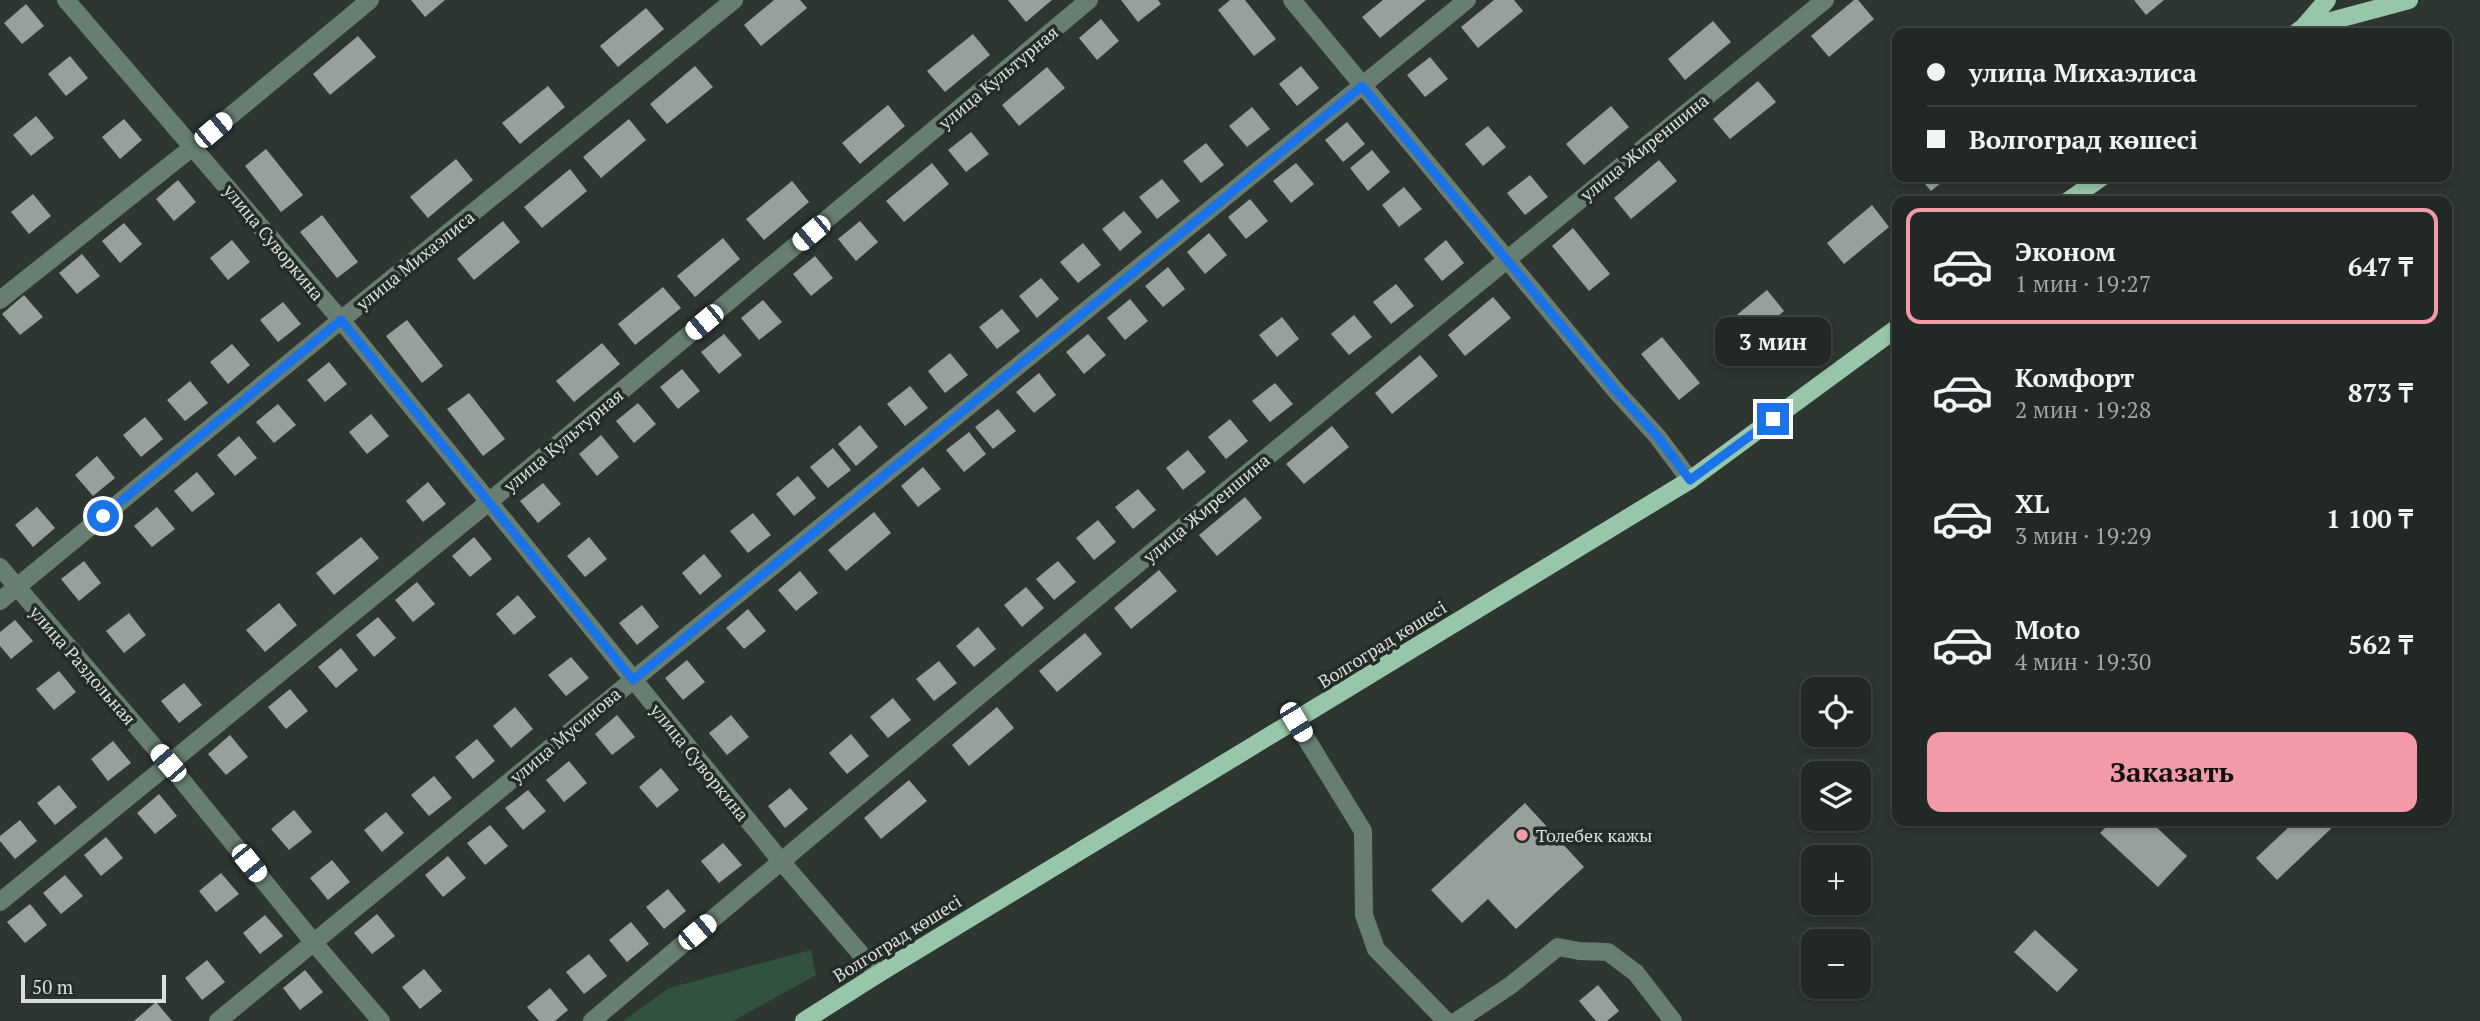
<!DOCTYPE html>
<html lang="ru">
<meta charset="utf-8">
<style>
body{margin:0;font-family:"PT Serif",serif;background:#2e3432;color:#f1f3f6;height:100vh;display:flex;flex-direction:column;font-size:26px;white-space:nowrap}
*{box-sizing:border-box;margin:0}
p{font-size:23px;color:#a2a6a7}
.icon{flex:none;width:38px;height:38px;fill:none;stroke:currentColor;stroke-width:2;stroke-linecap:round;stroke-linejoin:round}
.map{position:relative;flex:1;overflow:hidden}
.sheet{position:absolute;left:1892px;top:196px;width:560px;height:630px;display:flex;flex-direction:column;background:#222825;border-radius:14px;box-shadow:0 4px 10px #0003,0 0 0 2px #3f4442}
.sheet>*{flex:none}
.top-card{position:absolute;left:1892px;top:28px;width:560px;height:154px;border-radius:14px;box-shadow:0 4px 10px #0003,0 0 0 2px #3f4442;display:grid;align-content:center;height:154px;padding:0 35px;background:#222825}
.controls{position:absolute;left:1801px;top:677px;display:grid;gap:14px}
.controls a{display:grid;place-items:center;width:70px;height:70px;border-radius:14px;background:#222825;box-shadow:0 4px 10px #0003,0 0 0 2px #3f4442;font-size:35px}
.scale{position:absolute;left:21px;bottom:18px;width:145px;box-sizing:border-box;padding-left:7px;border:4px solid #dbe0dd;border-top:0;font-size:19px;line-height:24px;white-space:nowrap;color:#dbe0dd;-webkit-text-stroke:5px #242c27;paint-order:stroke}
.end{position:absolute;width:32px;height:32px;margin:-16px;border:9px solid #1a73e8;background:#fff;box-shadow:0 0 0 4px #fff}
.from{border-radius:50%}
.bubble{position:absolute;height:49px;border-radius:14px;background:#222825;box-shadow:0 4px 10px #0003,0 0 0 2px #3f4442;font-size:23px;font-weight:700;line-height:49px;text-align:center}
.car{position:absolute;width:21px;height:42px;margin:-21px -10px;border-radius:9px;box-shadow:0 0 5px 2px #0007;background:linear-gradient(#fff 24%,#345 0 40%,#fff 0 76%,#345 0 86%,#fff 0)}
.top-card b{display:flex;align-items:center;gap:24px;height:66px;font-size:26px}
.top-card b+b{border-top:2px solid #3f4442}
.top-card i{width:18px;height:18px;background:#f1f3f6}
ul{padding:12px 0 0;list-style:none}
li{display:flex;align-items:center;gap:21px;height:116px;margin:0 14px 10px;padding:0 21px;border:4px solid transparent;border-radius:14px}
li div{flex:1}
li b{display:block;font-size:26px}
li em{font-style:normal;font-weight:700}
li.on{border-color:#f39aa9}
li>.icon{width:63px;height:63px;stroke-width:1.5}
.button{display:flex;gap:14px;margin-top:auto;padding:14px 35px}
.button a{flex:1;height:80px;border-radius:14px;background:#f39aa9;color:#111;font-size:28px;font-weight:700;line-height:80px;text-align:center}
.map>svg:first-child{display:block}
.green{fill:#325240}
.building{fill:#97a19b}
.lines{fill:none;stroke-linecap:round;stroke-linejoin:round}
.minor{stroke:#677e70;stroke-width:18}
.major{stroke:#98c6ab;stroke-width:18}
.route{stroke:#1a73e8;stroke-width:9}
.poi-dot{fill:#f39aa9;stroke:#242c27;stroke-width:2.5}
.labels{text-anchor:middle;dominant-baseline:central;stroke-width:7;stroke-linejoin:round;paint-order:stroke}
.street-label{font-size:18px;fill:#dbe0dd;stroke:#242c27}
.poi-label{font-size:18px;fill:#dbe0dd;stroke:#242c27;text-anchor:start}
</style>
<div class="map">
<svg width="2480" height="1021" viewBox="0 0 2480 1021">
<rect width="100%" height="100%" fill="#2e3631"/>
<path class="green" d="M811,950L816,975L733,1021H623L669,988Z"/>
<path class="building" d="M411,0H445L425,17Z
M774,0H800L807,8L761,46L744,25Z
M1008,0H1052L1026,22Z
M1121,0H1158L1161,4L1138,22Z
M1230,0H1245L1276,39L1254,56L1218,10Z
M1383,0H1426L1380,38L1362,17Z
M1494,0H1514L1523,11L1478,48L1461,27Z
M1854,0H1858L1874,19L1829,57L1811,36Z
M2134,0H2164L2146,15Z
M26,4L44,26L22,44L4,23Z
M646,8L664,29L618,67L600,46Z
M1101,19L1119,41L1097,60L1079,38Z
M1713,21L1731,42L1685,80L1668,59Z
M973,34L990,55L945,92L927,71Z
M358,36L376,57L330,95L313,74Z
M70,56L88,78L66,96L48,74Z
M1430,57L1448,79L1425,97L1407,75Z
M695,66L713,87L667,124L650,104Z
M1301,66L1319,88L1297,106L1279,84Z
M1047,67L1065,88L1019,126L1002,105Z
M1758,81L1776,102L1730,139L1713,119Z
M548,86L565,107L520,144L502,123Z
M888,105L905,126L860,164L842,143Z
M1611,106L1629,127L1584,165L1566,144Z
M1252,107L1270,129L1247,147L1229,126Z
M36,116L54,138L31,156L13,135Z
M124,119L142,140L120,159L102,137Z
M629,119L646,140L601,178L583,157Z
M1347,122L1365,144L1343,162L1325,140Z
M1488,126L1506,147L1483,166L1465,144Z
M971,132L989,154L966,172L948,150Z
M1206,143L1224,165L1201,183L1183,161Z
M266,149L303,195L281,212L245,166Z
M1372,150L1390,172L1368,191L1350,168Z
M456,159L473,180L428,218L410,197Z
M1659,160L1677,181L1631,219L1614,198Z
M932,163L949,184L904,222L886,201Z
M1296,163L1314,184L1291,203L1273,181Z
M570,169L587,191L542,228L524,207Z
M1530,175L1548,197L1525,215L1507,193Z
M1919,177H1948L1931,191Z
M1162,179L1180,201L1157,219L1139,197Z
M178,180L196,202L174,221L156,199Z
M792,181L809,202L764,240L746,219Z
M1404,187L1422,209L1399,227L1382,205Z
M33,194L51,216L29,234L11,212Z
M1250,199L1268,221L1246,239L1228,217Z
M1872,205L1889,227L1844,264L1827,243Z
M1124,211L1142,232L1120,251L1102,229Z
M322,215L358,262L337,278L300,232Z
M503,221L520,242L474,280L457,259Z
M860,221L878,242L856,261L838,239Z
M124,223L142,244L120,263L102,241Z
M1573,228L1610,274L1589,291L1552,246Z
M1209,233L1227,255L1205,274L1187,252Z
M723,238L740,259L695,297L677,276Z
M232,240L250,262L228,280L210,258Z
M1446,240L1464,263L1442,281L1424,259Z
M1083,243L1101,265L1078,283L1060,262Z
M82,254L100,276L77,294L59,273Z
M815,256L833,278L811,296L793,274Z
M1168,267L1185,289L1163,307L1145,286Z
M1041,278L1059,299L1037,318L1019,296Z
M1396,284L1414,306L1391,324L1373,302Z
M663,287L681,308L635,345L618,324Z
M1767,290L1784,311L1739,349L1721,328Z
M24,295L43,317L20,335L2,314Z
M1493,297L1511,318L1465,356L1448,335Z
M1130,299L1148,321L1125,340L1107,318Z
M763,300L782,322L759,340L741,318Z
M283,302L301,324L278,342L260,320Z
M1002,309L1020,331L997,349L979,327Z
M1354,315L1372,337L1349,355L1331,334Z
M1282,317L1299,339L1277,357L1259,335Z
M407,320L443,366L422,383L386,336Z
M724,334L742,355L719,374L701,352Z
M1088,334L1106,355L1084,374L1066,352Z
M1662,337L1700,383L1679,400L1641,354Z
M602,343L620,364L574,402L556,381Z
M232,344L250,365L228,384L210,362Z
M950,353L968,375L945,393L928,371Z
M1420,355L1438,376L1392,414L1375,393Z
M329,362L347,384L325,402L307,380Z
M682,369L700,391L678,409L660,387Z
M1039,373L1056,395L1034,413L1016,392Z
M190,381L208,403L185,421L167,400Z
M1275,383L1293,404L1270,422L1252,401Z
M910,386L928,408L905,426L887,404Z
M469,393L505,439L483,456L447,409Z
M638,403L656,424L634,443L616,421Z
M278,404L296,425L274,443L256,422Z
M998,409L1016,431L993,449L975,427Z
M371,414L389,436L367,454L349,432Z
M145,417L163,439L141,457L123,435Z
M1230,419L1248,441L1226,459L1208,437Z
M860,425L878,447L856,466L838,444Z
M1332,426L1349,447L1304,484L1286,464Z
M969,432L986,454L964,472L946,450Z
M601,435L619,457L597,476L579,454Z
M239,436L257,458L235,476L217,455Z
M833,448L851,470L828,488L810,467Z
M1188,450L1206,472L1183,490L1166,468Z
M97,456L115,478L93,496L75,475Z
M923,467L941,489L918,507L901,486Z
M197,472L215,494L192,512L174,491Z
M798,476L816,498L794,516L776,494Z
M428,482L446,504L423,522L406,501Z
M543,483L561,504L538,523L520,501Z
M1138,489L1156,510L1133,529L1115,507Z
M1245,497L1262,518L1217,556L1199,535Z
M37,507L55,528L33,547L15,525Z
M157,507L175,529L152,547L134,526Z
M874,512L891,533L846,571L828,550Z
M753,513L771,535L748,553L730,531Z
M1098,520L1116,542L1094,560L1076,538Z
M361,537L379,558L334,595L316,573Z
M474,537L492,559L470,577L452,556Z
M589,537L607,559L585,577L567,556Z
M704,554L722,576L700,595L682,573Z
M84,561L101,583L79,601L61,579Z
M1058,561L1076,582L1054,600L1036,579Z
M1159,570L1177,591L1131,629L1114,608Z
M800,571L818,593L796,611L778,590Z
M417,582L435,604L413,622L395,600Z
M1026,587L1044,608L1022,627L1004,605Z
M518,595L536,617L514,635L496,614Z
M279,603L297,625L265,652L246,630Z
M642,605L659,627L637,645L619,623Z
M748,609L766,631L744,649L726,628Z
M129,613L146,635L124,653L106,631Z
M378,617L396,638L374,657L356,635Z
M15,620L33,641L11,659L0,646V632Z
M978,627L996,649L974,667L956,646Z
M1085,633L1102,654L1057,692L1039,671Z
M341,648L358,670L336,688L318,667Z
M571,657L589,678L566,696L548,675Z
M687,660L705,682L683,700L665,678Z
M939,661L957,683L934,701L916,679Z
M59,671L76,692L54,710L36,689Z
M184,683L202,705L179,723L161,701Z
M290,689L308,711L286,729L268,707Z
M893,698L911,720L888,738L870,717Z
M515,707L533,729L511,748L493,726Z
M997,707L1014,728L969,766L952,745Z
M617,715L635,737L612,755L595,734Z
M731,715L749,737L727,755L709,733Z
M851,734L869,756L847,774L829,753Z
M230,735L248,757L226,775L208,754Z
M477,739L495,761L473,779L455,757Z
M113,741L131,763L108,781L91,759Z
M569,761L587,783L564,802L546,780Z
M661,768L679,790L657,808L639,787Z
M434,776L452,798L429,816L411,795Z
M909,780L927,801L881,839L864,818Z
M59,785L77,807L55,825L37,803Z
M790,788L808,809L785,828L768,806Z
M528,790L546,811L523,830L505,808Z
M159,794L177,816L155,834L137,813Z
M1525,803L1584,867L1516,929L1488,899L1462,923L1431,890Z
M294,810L312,832L289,850L271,829Z
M386,812L404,833L382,852L364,830Z
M20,820L37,841L15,859L0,841V836Z
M2112,821H2150L2187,856L2158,887L2100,833Z
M2295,821H2339L2277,880L2256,858Z
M490,825L508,846L485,865L467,843Z
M106,837L123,858L101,876L84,855Z
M723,843L742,865L719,883L701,861Z
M448,856L466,878L443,897L425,875Z
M332,860L350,882L328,900L310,878Z
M221,873L239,894L216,912L199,891Z
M65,875L83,896L61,914L43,893Z
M668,889L686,911L664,929L646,907Z
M30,904L47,925L25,943L7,922Z
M377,914L395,936L372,954L354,933Z
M265,915L283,936L260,954L243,933Z
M631,922L649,944L627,962L609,940Z
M2035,930L2078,970L2057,992L2014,952Z
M589,954L607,976L584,994L566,972Z
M207,960L225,982L202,1000L185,978Z
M424,969L442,991L420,1009L402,987Z
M305,970L323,992L300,1010L283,988Z
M1598,985L1619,1011L1607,1021H1596L1579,1001Z
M550,988L568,1010L555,1021H539L527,1007Z
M156,1002L172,1021H134Z"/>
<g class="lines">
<path class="minor" d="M66,0L341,320L781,861L878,974
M1292,0L1616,391L1657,436L1690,480
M0,300L194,146L370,0
M0,567L168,763L314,943L381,1021
M0,601L341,320L734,0
M1296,722L1363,831L1364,915L1376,949L1446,1021
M0,902L490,501L1089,0
M218,1021L633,680L1467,0
M592,1021C999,676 1411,337 1825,0
M1457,1021L1511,985L1558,947L1579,951L1608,952L1636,973L1673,1021"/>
<path class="major" d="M2302,29L2327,0
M2296,33L2301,29L2409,0
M2068,201L2102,177
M804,1021L878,974L1690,480L1897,328"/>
</g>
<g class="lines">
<path class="route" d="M103,516L341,320L633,680L1362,86L1616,391L1657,436L1690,480L1773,419"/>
</g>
<circle class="poi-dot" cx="1522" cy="835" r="7"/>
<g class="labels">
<g class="street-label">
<text transform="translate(998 77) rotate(-40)">улица Культурная</text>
<text transform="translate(1644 147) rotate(-39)">улица Жиреншина</text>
<text transform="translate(274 242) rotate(50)">улица Суворкина</text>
<text transform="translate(415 260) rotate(-39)">улица Михаэлиса</text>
<text transform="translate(563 440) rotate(-40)">улица Культурная</text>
<text transform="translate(1206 508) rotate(-40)">улица Жиреншина</text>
<text transform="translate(1382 644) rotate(-32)">Волгоград көшесі</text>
<text transform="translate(83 665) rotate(49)">улица Раздольная</text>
<text transform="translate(565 735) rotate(-40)">улица Мусинова</text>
<text transform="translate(700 762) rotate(51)">улица Суворкина</text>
<text transform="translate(897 938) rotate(-32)">Волгоград көшесі</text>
</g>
<g class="poi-label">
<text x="1536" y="835">Толебек кажы</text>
</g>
</g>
</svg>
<div class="controls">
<a><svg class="icon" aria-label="locate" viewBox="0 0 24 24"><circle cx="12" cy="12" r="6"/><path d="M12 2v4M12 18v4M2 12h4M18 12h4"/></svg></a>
<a><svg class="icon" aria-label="layers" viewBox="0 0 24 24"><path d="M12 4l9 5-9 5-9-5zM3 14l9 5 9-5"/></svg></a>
<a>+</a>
<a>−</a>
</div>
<div class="scale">50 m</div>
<i class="end from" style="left:103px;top:516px"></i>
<i class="end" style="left:1773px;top:419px"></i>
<div class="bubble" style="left:1715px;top:317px;width:116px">3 мин</div>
<i class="car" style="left:213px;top:130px;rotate:50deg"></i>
<i class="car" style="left:811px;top:233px;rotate:230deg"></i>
<i class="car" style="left:704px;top:322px;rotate:230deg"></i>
<i class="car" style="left:1296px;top:722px;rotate:149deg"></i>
<i class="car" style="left:168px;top:763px;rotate:319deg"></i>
<i class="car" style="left:249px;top:863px;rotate:141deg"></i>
<i class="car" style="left:697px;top:932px;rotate:50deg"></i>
<div class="top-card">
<b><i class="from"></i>улица Михаэлиса</b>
<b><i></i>Волгоград көшесі</b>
</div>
<section class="sheet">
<ul>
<li class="on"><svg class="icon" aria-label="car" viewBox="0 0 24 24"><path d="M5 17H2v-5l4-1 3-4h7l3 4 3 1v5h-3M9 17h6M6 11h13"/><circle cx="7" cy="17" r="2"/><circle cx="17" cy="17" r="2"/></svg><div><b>Эконом</b><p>1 мин · 19:27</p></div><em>647 ₸</em></li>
<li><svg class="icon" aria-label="car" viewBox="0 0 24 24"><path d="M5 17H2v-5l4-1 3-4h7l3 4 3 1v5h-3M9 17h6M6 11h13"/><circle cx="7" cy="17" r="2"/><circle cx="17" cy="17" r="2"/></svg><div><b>Комфорт</b><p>2 мин · 19:28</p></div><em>873 ₸</em></li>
<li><svg class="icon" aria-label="car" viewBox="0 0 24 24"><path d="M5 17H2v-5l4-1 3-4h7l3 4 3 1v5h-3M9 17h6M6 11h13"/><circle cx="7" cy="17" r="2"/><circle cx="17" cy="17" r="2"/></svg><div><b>XL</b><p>3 мин · 19:29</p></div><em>1 100 ₸</em></li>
<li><svg class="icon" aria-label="car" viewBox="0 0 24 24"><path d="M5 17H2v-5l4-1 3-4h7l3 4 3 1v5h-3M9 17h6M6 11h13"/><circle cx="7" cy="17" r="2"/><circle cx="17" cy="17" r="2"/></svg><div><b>Moto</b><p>4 мин · 19:30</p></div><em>562 ₸</em></li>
</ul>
<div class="button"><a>Заказать</a></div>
</section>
</div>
